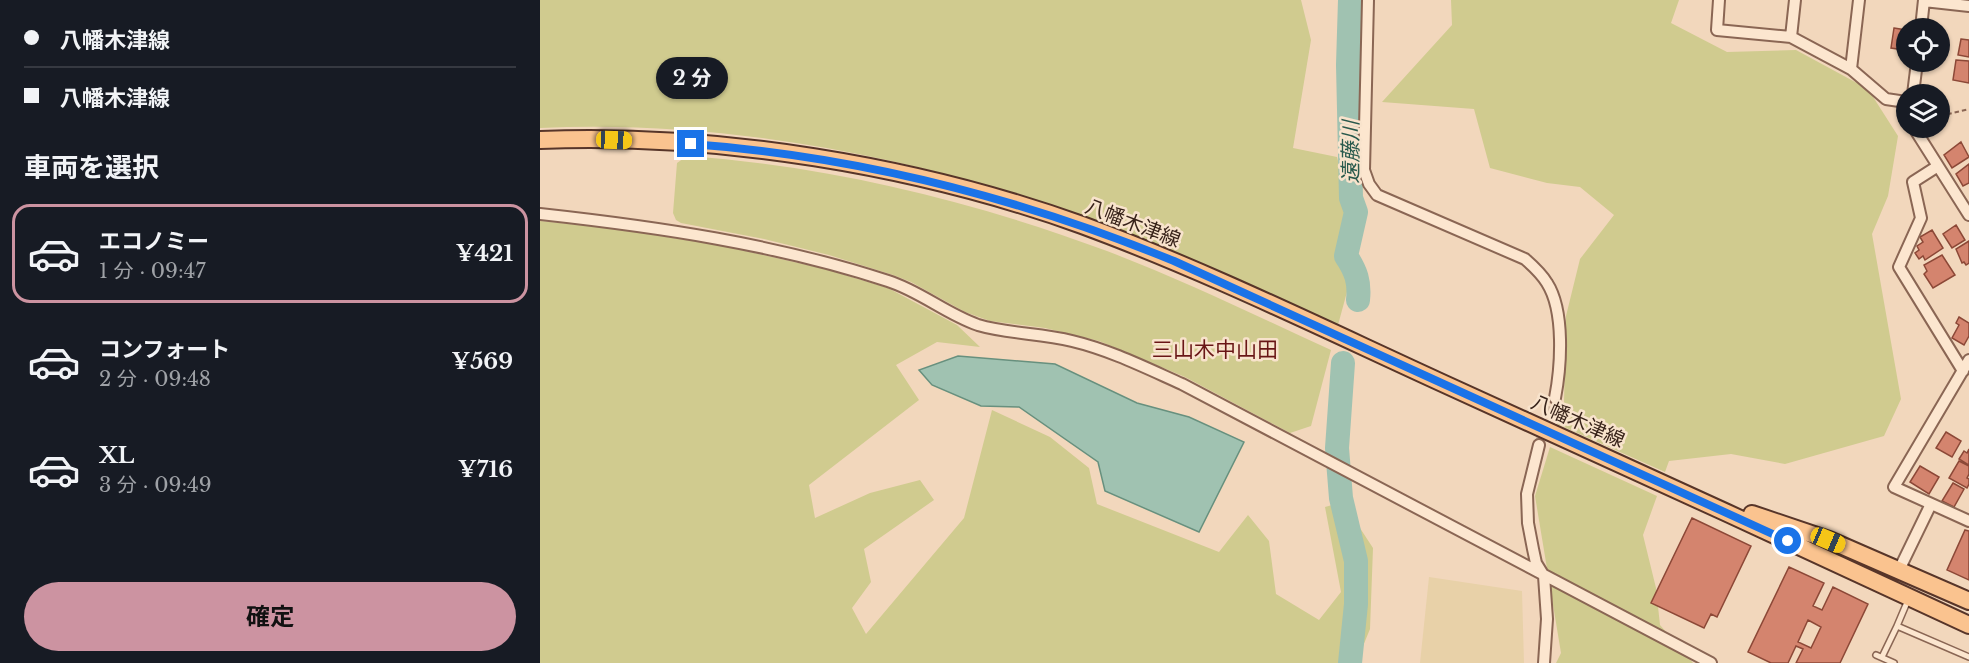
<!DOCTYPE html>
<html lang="ja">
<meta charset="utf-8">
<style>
body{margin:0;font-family:"Libre Baskerville","Noto Sans JP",serif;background:#20242c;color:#f1f3f6;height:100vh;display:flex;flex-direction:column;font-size:22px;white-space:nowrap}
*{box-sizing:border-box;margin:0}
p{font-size:20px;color:#9ea1a6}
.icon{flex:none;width:33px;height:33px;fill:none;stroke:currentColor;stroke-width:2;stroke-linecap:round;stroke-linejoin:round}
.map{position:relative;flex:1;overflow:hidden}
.drawer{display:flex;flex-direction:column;background:#171b24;width:540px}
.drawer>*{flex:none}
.hud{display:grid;align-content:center;height:132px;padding:0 24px;background:#171b24}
.buttons{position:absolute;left:1356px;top:18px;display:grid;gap:12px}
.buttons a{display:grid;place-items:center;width:54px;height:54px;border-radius:50%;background:#171b24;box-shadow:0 2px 4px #0004;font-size:30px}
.end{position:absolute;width:27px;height:27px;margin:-14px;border:8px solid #1a73e8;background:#fff;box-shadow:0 0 0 3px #fff}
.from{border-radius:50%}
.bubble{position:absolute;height:42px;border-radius:21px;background:#171b24;box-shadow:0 2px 4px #0004;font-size:20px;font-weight:700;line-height:42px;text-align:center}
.car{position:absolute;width:18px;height:36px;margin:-18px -9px;border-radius:8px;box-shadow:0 0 4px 2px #0007;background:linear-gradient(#f5c518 24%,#345 0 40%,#f5c518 0 76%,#345 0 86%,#f5c518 0)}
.hud b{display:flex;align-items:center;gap:21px;height:57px;font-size:22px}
.hud b+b{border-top:2px solid #363941}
.hud i{width:15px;height:15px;background:#f1f3f6}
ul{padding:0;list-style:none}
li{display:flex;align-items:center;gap:18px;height:99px;margin:0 12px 9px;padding:0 12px;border:3px solid transparent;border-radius:18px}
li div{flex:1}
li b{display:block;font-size:22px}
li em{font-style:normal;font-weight:700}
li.active{border-color:#cc93a1}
li>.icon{width:54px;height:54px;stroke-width:1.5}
h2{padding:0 24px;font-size:27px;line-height:72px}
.primary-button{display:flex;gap:12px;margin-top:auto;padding:12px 24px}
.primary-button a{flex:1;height:69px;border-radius:36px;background:#cc93a1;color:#111;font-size:24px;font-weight:700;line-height:69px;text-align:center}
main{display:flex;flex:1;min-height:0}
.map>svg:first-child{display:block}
.farmland{fill:#e8d1a8}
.green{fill:#d0cb8f}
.water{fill:#a0c2b1;stroke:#67907e;stroke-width:1.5}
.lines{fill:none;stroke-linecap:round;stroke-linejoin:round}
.river{stroke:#a0c2b1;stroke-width:24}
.building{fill:#d4846e;stroke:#8c4837;stroke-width:1.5;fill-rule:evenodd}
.street-tunnel{stroke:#cdb39c;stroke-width:10;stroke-dasharray:10 5;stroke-linecap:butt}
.lane-casing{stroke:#8a6654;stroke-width:8}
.street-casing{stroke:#8a6654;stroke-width:14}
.primary-casing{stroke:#573529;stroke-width:20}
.path{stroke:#8a6654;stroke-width:2;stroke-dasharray:4.5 3;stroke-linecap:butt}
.lane{stroke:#fce6cf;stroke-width:5}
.street{stroke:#fce6cf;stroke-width:10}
.primary{stroke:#fac38f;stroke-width:16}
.route{stroke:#1a73e8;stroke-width:8}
.labels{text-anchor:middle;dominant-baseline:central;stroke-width:5;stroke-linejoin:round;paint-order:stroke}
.street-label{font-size:20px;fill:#38231a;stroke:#f8e3cc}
.water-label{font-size:21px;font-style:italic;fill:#28594c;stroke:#f8e3cc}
.neighbourhood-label{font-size:21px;fill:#691616;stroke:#f8e3cc}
</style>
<main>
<section class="drawer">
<div class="hud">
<b><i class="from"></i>八幡木津線</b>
<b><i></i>八幡木津線</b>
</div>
<h2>車両を選択</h2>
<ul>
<li class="active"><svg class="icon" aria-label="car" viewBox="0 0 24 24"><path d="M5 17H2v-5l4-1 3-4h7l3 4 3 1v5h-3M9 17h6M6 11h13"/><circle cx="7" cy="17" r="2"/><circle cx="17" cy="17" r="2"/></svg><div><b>エコノミー</b><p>1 分 · 09:47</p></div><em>¥421</em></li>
<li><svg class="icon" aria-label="car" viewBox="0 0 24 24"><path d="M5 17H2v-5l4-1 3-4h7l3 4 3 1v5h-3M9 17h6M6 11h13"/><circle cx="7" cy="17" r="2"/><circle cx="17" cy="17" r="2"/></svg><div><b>コンフォート</b><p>2 分 · 09:48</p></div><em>¥569</em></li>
<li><svg class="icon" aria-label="car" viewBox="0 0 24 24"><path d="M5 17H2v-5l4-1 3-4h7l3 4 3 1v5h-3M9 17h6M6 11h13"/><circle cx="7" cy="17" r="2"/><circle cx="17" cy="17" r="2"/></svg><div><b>XL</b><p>3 分 · 09:49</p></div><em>¥716</em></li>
</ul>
<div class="primary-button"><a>確定</a></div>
</section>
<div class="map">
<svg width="1429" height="663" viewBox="0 0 1429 663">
<rect width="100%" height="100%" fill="#f2d7bc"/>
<path class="farmland" d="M889,577L982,591L984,663H880Z"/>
<path class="green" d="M0,0H761L771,40L753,148L797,157L820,244L798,325C723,292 650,256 573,227C391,160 195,119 0,128Z
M911,0H1139L1131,23L1187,52L1256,50L1328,89L1358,136L1348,196L1332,234L1361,399L1344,436L1245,464L1191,454L1129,461L1125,472L1017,424L1024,402L1026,316L1040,259L1074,215L1040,187L1007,183L950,168L934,109L842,102L912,25Z
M147,156C289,166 433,201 567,251C643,280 717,316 791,350L771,426L750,433L645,377L559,341L505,328L450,321L425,312L371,282L353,275L289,255L224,239L141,223L136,220L133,213L137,163Z
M0,221L69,228L179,245L285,269L348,288L417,325L440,347L397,342L356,365L379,400L269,485L275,518L330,493L380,480L394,500L324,549L331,582L312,608L326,634L424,518L452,410L510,437L549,468L557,504L679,552L708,515L729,541L736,594L779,620L801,592L785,507L803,502L833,548L830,629L816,663H0Z
M1010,447L1117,496L1103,535L1116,588L1120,625L1153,663H1016L1021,653L995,496Z"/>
<path class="water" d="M418,356L515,364L597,403L649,417L704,442L659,532L565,491L558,462L479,407L441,406L392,385L379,370Z"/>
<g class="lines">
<path class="river" d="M810,0L808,65L811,198L816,212L806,256C816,271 820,282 818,300
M803,363L797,448L801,498L816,561V604L810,663"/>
</g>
<path class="building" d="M1354,28L1366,30V46L1365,45L1364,50L1351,48Z
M1421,39L1429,40V57L1418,55Z
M1416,60L1429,61V83L1413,80Z
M1421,142L1429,157L1412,168L1404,155Z
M1429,164V183L1423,186L1416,174Z
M1416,225L1425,240L1412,248L1403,234Z
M1392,230L1403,248L1385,260L1383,256L1379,259L1375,253L1379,250L1377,246L1383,242L1380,237Z
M1429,241V263L1426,265L1424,262L1422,263L1416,249Z
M1402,255L1415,275L1393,288L1384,274L1387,271L1384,265Z
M1419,317L1429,323V336L1424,345L1412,338L1419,325L1416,323Z
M1406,432L1421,441L1412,457L1396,448Z
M1429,449V465L1419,459L1424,451L1427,453Z
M1419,461L1429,466V474L1427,478L1429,479V484L1427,488L1409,478Z
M1380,466L1399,477L1389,494L1370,482Z
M1413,483L1424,489L1414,507L1402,501Z
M1152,518L1211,546L1177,617L1171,614L1164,628L1111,603Z
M1425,530L1429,531V580L1407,570Z
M1249,567L1284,583L1273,606L1282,610L1293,587L1328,604L1300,663H1256L1263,649L1256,646L1248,663H1231L1208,652ZM1268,620L1281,627L1271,648L1258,642Z"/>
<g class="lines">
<path class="street-tunnel" d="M999,445L1015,398"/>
<g class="lane-casing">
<path id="lane" d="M1357,626L1368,600
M1336,655L1354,663
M1342,657L1357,626L1429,657"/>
</g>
<g class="street-casing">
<path id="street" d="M828,0L824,170L829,184L837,195L985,259C993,266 1001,273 1007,283C1025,311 1021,367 1015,398
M1179,0L1177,30L1251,37L1311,69L1346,99L1366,102
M1384,1L1429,6
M1381,28L1384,0
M1251,37L1255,0
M1311,69L1319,0
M1373,94L1377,62
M1374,128L1429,215
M1398,166L1373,182L1381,218L1359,267L1423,371
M0,214C118,227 235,244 348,281C380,291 406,314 438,325C468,334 501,333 532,341C570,350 606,368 642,384L1171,663
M1429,360L1354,487L1429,521
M999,445L987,494L988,523L993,549L996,563L1004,576L1007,619L1004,663
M1359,570L1391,504"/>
</g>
<g class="primary-casing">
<path id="primary" d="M0,140C178,133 375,165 542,225C664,270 782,328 900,382C1077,462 1253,543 1429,625
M1212,514L1289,540L1429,601"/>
</g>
<path class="path" d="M1400,116L1429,109"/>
<use href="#lane" class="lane"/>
<use href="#street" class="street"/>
<use href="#primary" class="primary"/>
</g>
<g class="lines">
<path class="route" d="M151,144C318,156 480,198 634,261L1248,541"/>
</g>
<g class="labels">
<g class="street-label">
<text transform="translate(593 223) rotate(21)">八幡木津線</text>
<text transform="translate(1038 421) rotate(24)">八幡木津線</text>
</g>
<g class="water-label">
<text transform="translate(811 152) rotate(-90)">遠藤川</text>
</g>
<g class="neighbourhood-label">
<text x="675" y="350">三山木中山田</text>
</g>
</g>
</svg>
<div class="buttons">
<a><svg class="icon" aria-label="locate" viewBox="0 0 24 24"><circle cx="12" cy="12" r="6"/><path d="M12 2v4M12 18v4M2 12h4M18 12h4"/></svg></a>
<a><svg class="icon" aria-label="layers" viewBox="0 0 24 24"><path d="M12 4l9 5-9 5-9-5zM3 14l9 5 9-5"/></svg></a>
</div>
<i class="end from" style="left:1248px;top:541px"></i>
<i class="end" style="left:151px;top:144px"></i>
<div class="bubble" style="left:116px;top:57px;width:72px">2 分</div>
<i class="car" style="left:74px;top:140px;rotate:92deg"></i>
<i class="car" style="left:1288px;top:540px;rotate:113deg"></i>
</div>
</main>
